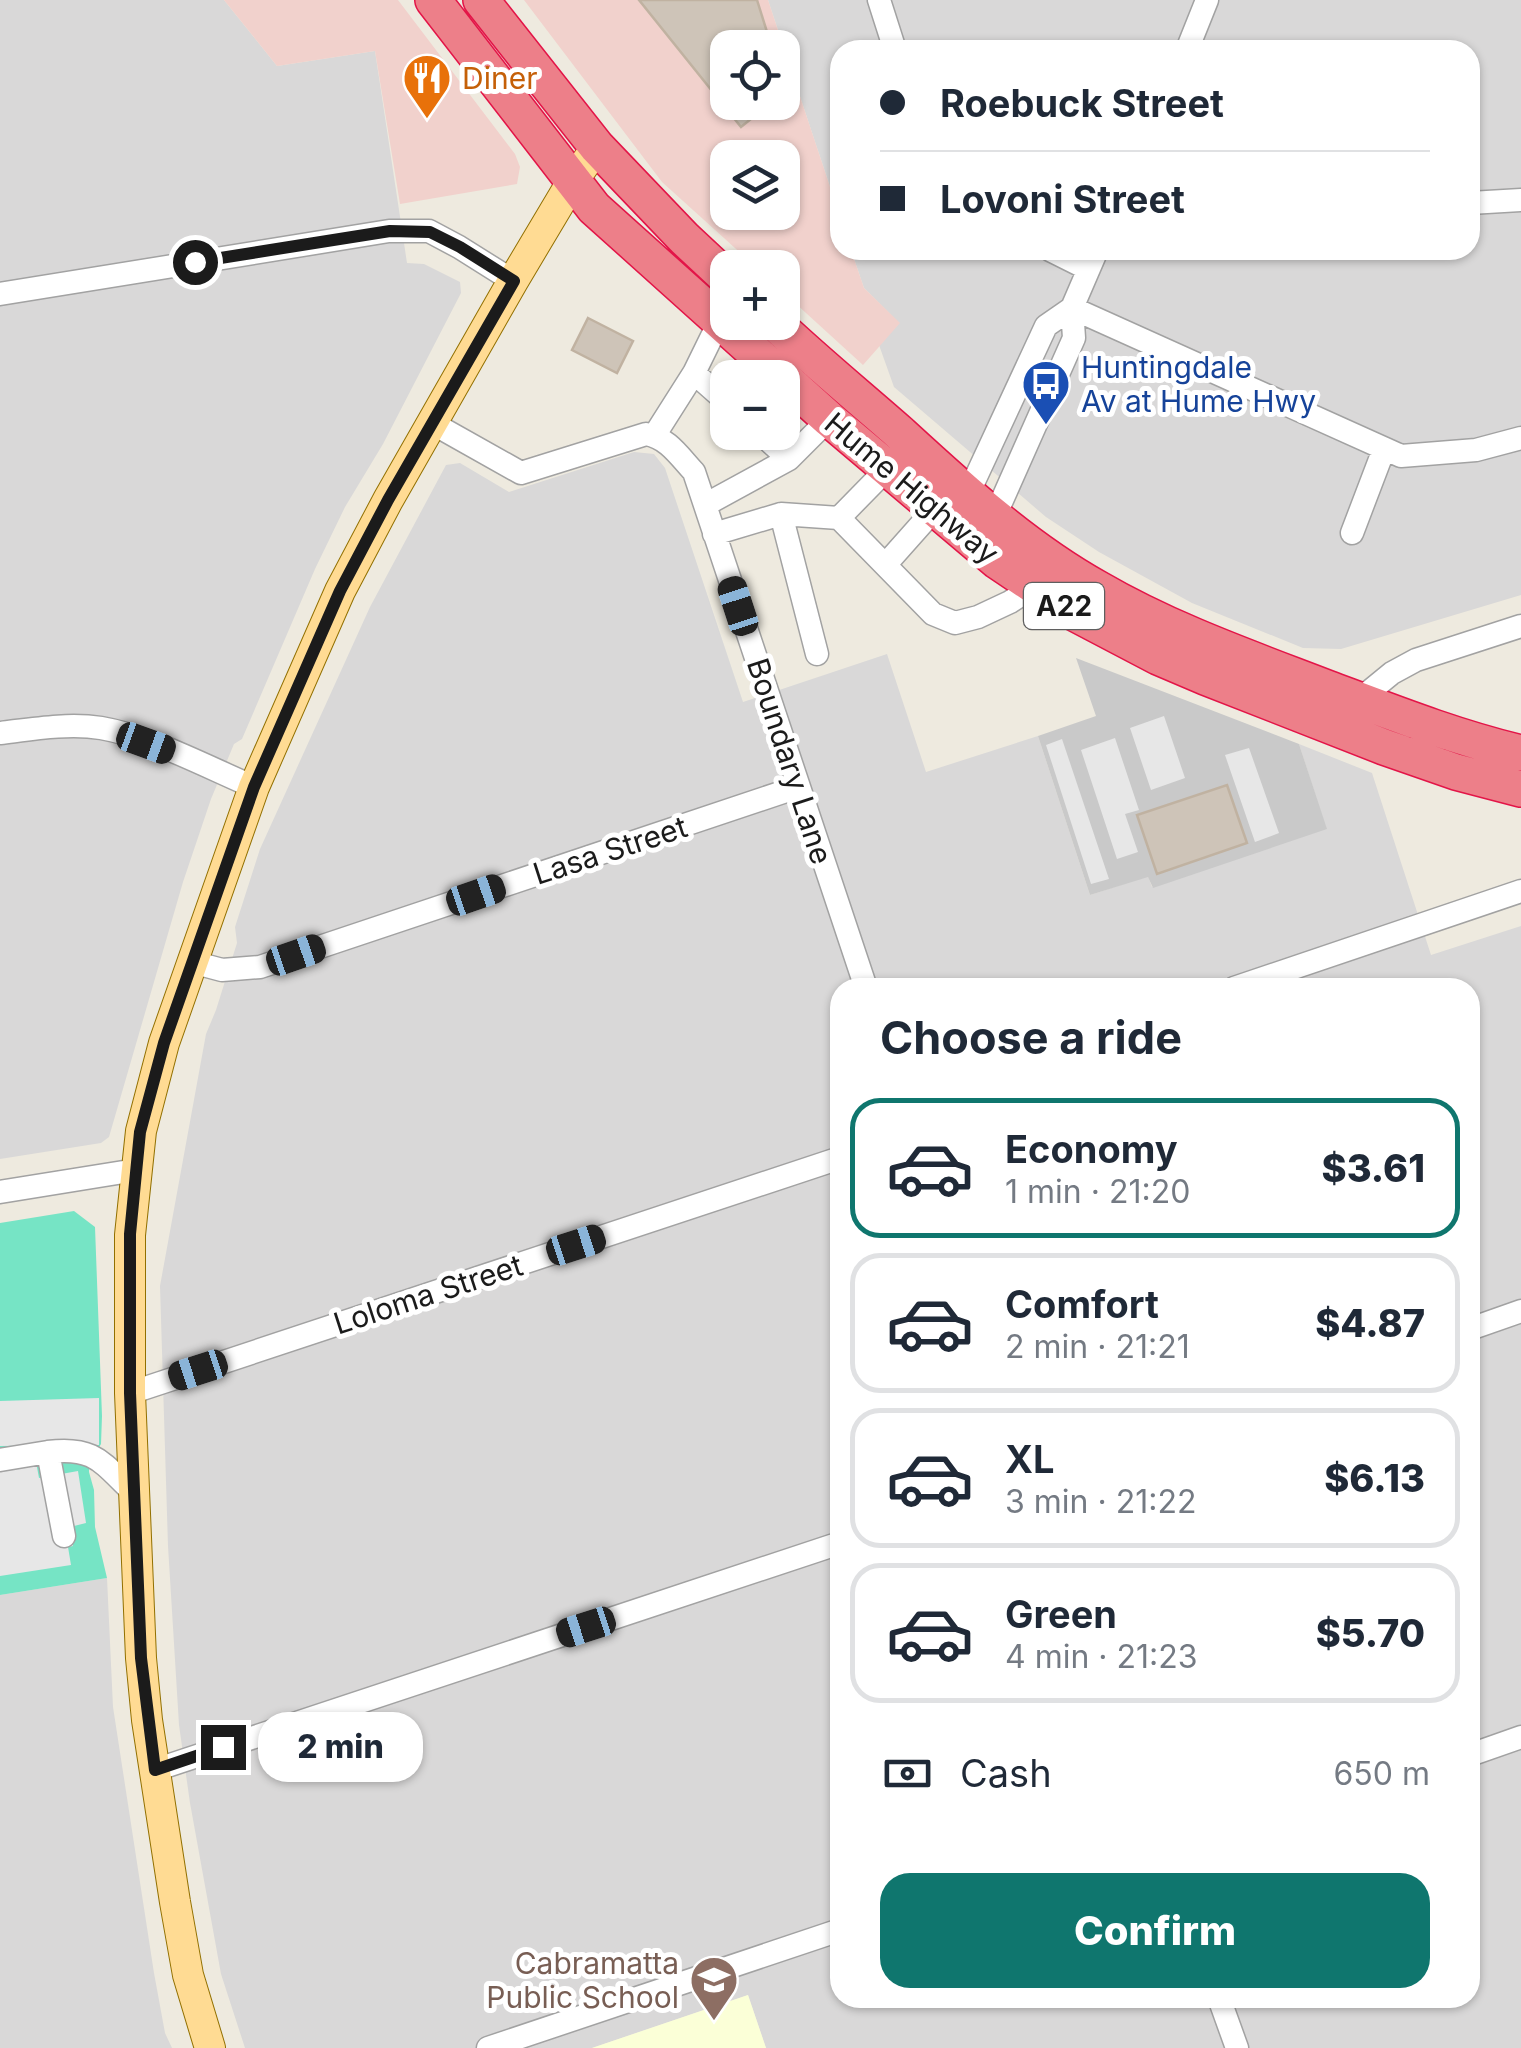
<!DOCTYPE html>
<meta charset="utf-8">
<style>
body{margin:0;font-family:Inter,sans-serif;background:#f6f6f7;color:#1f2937;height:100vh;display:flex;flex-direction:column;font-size:38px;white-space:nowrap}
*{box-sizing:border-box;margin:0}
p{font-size:32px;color:#747a83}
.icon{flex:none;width:55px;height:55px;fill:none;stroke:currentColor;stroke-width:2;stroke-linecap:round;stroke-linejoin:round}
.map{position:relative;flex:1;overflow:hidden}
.sheet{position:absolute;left:830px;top:978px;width:650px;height:1030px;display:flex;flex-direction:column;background:#fff;border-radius:30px;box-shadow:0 2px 8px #0004}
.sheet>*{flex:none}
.hud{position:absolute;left:830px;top:40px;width:650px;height:220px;border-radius:30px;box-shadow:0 2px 8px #0004;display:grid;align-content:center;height:220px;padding:0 50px;background:#fff}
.buttons{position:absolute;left:710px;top:30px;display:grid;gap:20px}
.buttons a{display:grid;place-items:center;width:90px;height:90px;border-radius:20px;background:#fff;box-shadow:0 2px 8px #0004;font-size:50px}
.end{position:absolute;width:45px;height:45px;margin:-22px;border:12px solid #1b1b1b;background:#fff;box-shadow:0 0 0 5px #fff}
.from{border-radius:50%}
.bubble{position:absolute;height:70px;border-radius:30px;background:#fff;box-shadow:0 2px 8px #0004;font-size:32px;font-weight:800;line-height:70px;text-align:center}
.car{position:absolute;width:30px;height:60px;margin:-30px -15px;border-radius:12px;box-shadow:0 0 8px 2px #0007;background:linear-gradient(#222 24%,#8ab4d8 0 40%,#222 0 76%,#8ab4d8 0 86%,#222 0)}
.hud b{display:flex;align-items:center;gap:35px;height:95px;font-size:38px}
.hud b+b{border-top:2px solid #e0e1e3}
.hud i{width:25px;height:25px;background:#1f2937}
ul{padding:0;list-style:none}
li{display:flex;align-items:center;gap:30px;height:140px;margin:0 20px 15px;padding:0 30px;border:5px solid #e0e1e3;border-radius:30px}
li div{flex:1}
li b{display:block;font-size:38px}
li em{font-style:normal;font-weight:800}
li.current{border-color:#0f766e}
li>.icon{width:90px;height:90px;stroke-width:1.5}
h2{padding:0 50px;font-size:45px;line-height:120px}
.pay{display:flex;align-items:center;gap:25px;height:110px;padding:0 50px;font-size:38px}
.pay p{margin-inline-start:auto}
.button{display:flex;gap:20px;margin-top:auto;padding:20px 50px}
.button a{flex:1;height:115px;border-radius:30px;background:#0f766e;color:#fff;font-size:40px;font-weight:800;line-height:115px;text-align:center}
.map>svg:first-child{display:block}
.residential{fill:#d9d8d8;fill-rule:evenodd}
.commercial{fill:#f1d1cc;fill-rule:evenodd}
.education{fill:#fbffd7}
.religious{fill:#c9c9c9}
.pitch{fill:#76e4c5}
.parking{fill:#e7e7e7}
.building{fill:#cec4b8;stroke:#c0b2a1;stroke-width:2.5}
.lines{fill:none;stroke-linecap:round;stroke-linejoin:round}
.minor-casing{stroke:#a2a2a2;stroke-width:25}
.major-casing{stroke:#927000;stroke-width:32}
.highway-casing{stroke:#e31548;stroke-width:38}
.minor{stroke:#fff;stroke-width:22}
.major{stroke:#ffdb93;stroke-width:30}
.highway{stroke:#ed7f89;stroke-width:35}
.route{stroke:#1b1b1b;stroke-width:12}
.labels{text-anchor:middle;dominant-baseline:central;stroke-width:10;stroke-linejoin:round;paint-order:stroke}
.shield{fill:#fff;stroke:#5f5f5f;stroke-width:2.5}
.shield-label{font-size:28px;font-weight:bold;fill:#1b1b1b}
.food-label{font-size:30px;fill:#c56008;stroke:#fff;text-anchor:start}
.transit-label{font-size:30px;fill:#164399;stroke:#fff;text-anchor:start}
.street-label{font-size:30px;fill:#1b1b1b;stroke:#fff}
.education-label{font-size:30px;fill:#785e54;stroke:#fff;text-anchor:end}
</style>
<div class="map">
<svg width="1521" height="2048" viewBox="0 0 1521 2048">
<rect width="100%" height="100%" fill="#eeeadf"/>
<path class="residential" d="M0,0H224L277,66L375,51L407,263L424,264L460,282L461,293L383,444L345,507L315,569L242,739L234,744L211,799L183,882L109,1137L101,1143L0,1159Z
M768,0H1521V595L1341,649L1303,648L1192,603L1099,552L1046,517L894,387L879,345L899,323L864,288L851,250H1470V50H840V217Z
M634,452L654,454L665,468L743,702L887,654L926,772L1038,736L1090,895L1148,876L1152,887L1326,828L1299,744L1372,773L1431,955L1521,926V2048H766L748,1995L592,2048H245L221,1974L190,1803L179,1725L168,1546L160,1286L206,1034L216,1010L237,943L235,927L260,849L370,607L446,465L460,463L509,492ZM840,988H1470V1998H840Z
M107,1578L113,1707L154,1973L165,2033L172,2048H0V1595Z"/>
<path class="commercial" d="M224,0H398L515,154L520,167L517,184L400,204L375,51L277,66Z
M524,0H768L840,217V250H851L864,288L900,323L863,365L783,292L782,268L756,267L662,182ZM728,48H782V102H728ZM728,158H782V212H728Z"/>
<path class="education" d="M748,1995L766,2048H592Z"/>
<path class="religious" d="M1076,658L1299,744L1327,829L1153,888L1148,877L1090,895L1038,736L1096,716Z"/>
<path class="pitch" d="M74,1211L95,1227L102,1416L101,1444L89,1464V1472L94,1490L95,1527L107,1578L0,1595V1223Z"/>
<path class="parking" d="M1164,716L1185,778L1151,790L1130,728Z
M1115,738L1139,810L1125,814L1138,852L1117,859L1081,750Z
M1062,739L1109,879L1091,884L1046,745Z
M1249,748L1279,833L1255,842L1225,755Z
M99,1398V1445L0,1446V1401Z
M36,1462L39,1478L78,1471L86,1523L70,1527L73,1546L68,1547L71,1565L0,1576V1467Z"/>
<path class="building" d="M639,0H757L772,48H728V102H772L741,127Z
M588,318L633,341L617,373L572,350Z
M1227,785L1247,843L1157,874L1137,815Z"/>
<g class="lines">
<g class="minor-casing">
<path id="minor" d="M879,0L895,50
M1187,50L1207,0
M1470,203L1521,200
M1050,250L1088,269
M0,294L389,231H429L459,247L513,281
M1072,308L1401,456L1476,450L1521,438
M694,373L728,403
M432,423L521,473L646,434C668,438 679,456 694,472L866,988
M759,432L789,459
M654,436L694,373L719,322
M968,494L1046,326L1072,308
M705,505L789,459L829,419
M781,514L817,654
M995,516L1074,338L1072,308L1097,250
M839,518L887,469
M1352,533L1384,449
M714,534L781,514L839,518L933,614L955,623L978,617L1010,602L1033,587
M886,564L934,510
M1359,700L1392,673L1416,660L1521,626
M0,733C33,729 68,723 101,728C149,736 209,768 254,787
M192,962L222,970L260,967L798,787
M1234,988L1521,891
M0,1192L136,1170
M1470,1329L1521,1311
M130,1393L840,1158
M0,1460L48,1452
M64,1536L48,1452C95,1446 102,1463 134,1493
M1470,1755L1521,1737
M155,1770L840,1543
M1219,1998L1237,2048
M488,2048L840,1930"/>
</g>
<g class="major-casing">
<path id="major" d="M210,2048L188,1975L175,1902L147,1720L141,1658L130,1393V1235L141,1131L164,1043L254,787L340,591L388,500L513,281L572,182L597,147"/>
</g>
<g class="highway-casing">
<path id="highway" d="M433,0L594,208L829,419L997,561L1076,614L1158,657L1205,677L1384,747L1456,772L1521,789
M481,0L597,147L684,238L728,279
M774,322C815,361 858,396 900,433C961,489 1024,547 1097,588C1169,630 1249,658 1327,688C1391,712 1454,737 1521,753"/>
</g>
<use href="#minor" class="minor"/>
<use href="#major" class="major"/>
<use href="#highway" class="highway"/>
</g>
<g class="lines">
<path class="route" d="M195,262L390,231L430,232L460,247L514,281L388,500L340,591L254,787L164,1043L140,1132L130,1234V1393L141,1658L155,1770L223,1747"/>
</g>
<defs>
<g id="restaurant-pin" transform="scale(2.5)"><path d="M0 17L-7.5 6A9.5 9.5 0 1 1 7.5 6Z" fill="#e8710a" stroke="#fff"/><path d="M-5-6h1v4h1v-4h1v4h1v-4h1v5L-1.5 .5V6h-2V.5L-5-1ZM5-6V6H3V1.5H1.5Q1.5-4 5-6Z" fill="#fff"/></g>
<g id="bus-pin" transform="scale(2.5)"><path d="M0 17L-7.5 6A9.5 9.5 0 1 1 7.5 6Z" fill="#1a4fb4" stroke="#fff"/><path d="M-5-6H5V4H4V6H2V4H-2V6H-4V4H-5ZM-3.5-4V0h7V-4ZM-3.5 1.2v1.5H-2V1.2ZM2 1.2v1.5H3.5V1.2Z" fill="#fff"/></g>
<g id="school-pin" transform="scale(2.5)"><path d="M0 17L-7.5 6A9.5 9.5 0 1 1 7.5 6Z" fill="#8d6e63" stroke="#fff"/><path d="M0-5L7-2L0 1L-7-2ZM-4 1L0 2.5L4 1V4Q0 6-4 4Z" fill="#fff"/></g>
</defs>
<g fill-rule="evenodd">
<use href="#restaurant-pin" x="427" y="78"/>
<use href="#bus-pin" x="1046" y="384"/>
<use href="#school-pin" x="714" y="1980"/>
</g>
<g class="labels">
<rect class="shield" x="1024" y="583" width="80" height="46" rx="8"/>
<g class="shield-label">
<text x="1064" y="606">A22</text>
</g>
<g class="food-label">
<text x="462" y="78">Diner</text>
</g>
<g class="transit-label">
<text x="1081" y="367">Huntingdale<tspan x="1081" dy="34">Av at Hume Hwy</tspan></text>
</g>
<g class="street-label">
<text transform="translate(912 488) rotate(40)">Hume Highway</text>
<text transform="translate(790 761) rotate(72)">Boundary Lane</text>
<text transform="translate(610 850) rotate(-18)">Lasa Street</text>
<text transform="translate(428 1294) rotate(-18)">Loloma Street</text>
</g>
<g class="education-label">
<text x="679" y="1963">Cabramatta<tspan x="679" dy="34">Public School</tspan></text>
</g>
</g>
</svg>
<div class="buttons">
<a><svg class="icon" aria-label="locate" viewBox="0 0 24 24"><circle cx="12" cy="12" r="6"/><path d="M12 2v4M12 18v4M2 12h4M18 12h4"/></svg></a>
<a><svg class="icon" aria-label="layers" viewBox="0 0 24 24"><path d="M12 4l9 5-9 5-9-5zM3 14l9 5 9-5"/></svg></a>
<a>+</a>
<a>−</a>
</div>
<i class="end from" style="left:195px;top:262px"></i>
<i class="end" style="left:223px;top:1747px"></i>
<div class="bubble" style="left:258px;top:1712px;width:165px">2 min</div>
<i class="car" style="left:738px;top:606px;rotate:342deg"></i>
<i class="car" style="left:146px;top:743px;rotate:110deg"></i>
<i class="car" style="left:476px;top:895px;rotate:71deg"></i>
<i class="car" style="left:296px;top:955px;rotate:71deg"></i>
<i class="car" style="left:576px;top:1245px;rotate:72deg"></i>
<i class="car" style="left:198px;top:1370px;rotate:252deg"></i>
<i class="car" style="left:586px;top:1627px;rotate:252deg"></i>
<div class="hud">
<b><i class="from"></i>Roebuck Street</b>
<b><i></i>Lovoni Street</b>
</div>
<section class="sheet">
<h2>Choose a ride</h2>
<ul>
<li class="current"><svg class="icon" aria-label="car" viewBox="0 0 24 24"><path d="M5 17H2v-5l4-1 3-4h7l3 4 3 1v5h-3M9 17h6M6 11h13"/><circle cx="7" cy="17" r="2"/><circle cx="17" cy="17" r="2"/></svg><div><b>Economy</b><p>1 min · 21:20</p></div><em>$3.61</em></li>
<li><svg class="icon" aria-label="car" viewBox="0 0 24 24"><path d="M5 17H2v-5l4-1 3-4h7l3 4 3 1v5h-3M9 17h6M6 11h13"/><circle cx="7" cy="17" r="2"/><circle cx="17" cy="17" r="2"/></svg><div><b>Comfort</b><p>2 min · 21:21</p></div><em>$4.87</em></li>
<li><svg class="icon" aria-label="car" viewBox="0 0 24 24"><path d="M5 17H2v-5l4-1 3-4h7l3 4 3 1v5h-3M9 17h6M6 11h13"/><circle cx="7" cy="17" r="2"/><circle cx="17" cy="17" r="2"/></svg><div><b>XL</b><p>3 min · 21:22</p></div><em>$6.13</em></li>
<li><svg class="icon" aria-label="car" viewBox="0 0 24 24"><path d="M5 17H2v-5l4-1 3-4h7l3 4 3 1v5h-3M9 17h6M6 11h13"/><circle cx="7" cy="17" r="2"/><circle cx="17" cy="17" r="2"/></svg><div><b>Green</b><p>4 min · 21:23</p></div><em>$5.70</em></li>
</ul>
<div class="pay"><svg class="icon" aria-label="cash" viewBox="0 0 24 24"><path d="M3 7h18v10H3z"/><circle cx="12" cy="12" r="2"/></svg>Cash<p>650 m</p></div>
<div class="button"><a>Confirm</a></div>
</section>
</div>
